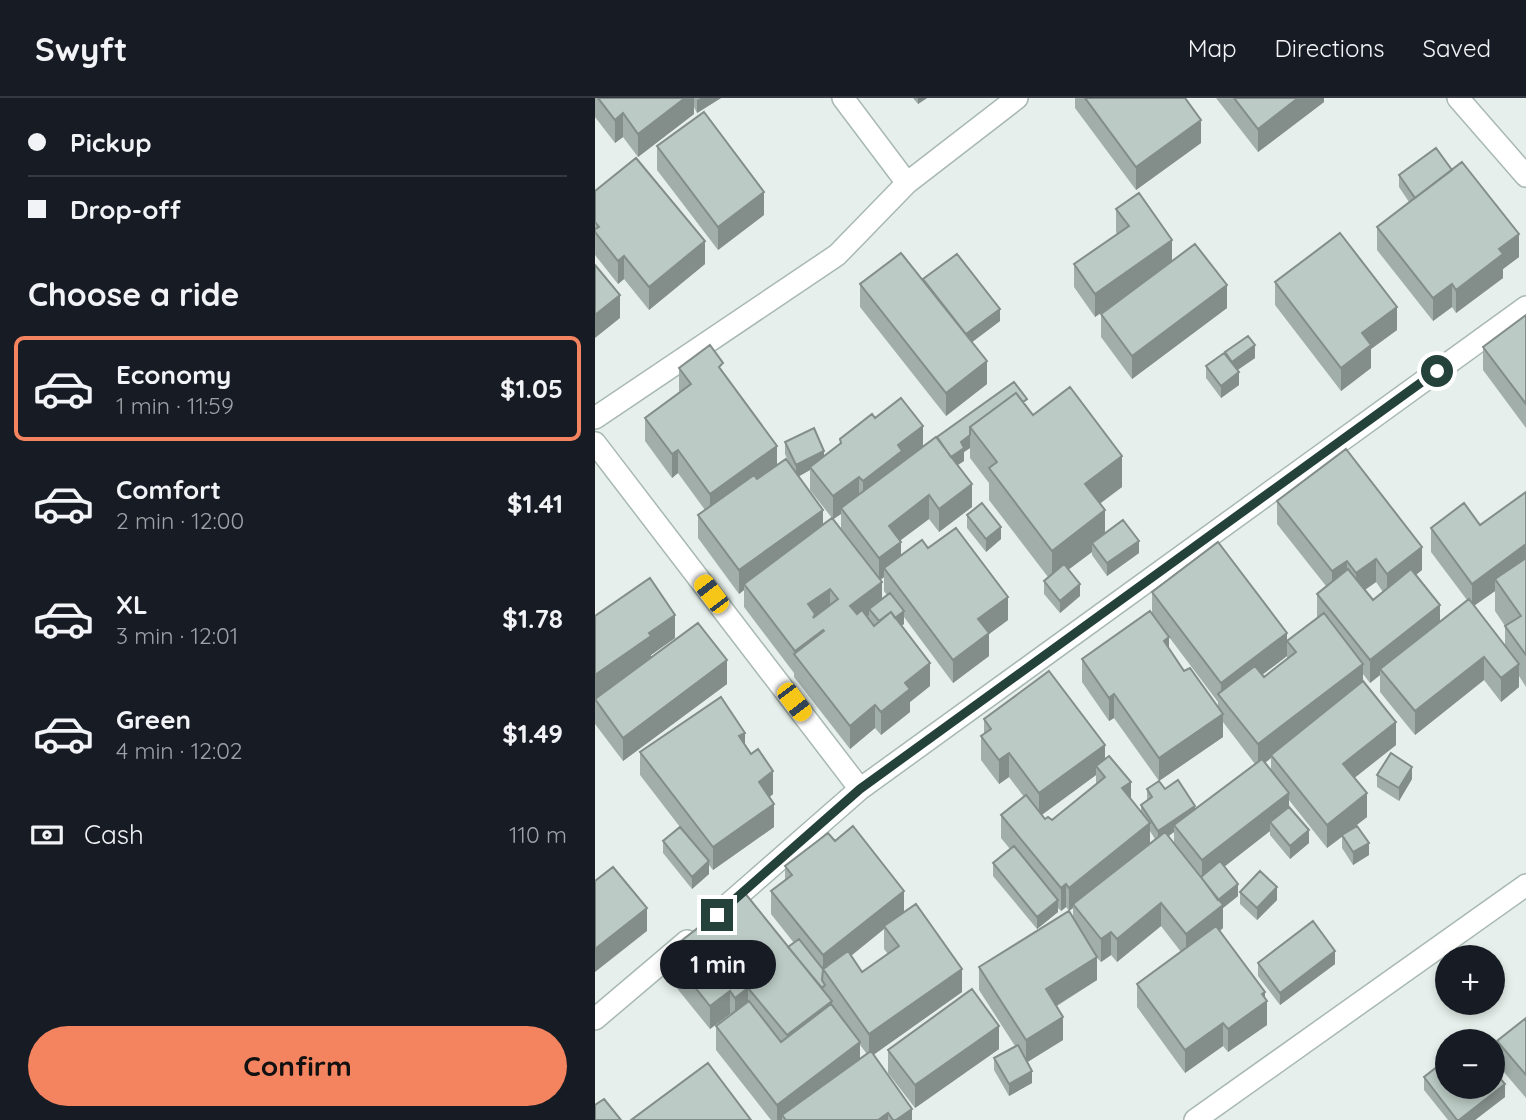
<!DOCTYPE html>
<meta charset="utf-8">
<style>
body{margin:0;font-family:Quicksand,sans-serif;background:#20242c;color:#f1f3f6;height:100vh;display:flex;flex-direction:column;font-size:26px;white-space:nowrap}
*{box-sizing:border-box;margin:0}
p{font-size:23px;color:#9ea1a6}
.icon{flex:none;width:38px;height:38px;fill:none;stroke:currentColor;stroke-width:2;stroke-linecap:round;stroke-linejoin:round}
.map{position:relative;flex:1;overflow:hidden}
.panel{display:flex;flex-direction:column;background:#171b24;width:595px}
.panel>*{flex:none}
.top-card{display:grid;align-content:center;height:154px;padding:0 28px;background:#171b24}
.controls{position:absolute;left:840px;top:847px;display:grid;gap:14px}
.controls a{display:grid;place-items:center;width:70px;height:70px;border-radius:50%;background:#171b24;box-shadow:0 4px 10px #0003;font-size:35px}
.end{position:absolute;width:32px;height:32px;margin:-16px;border:9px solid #24423a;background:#fff;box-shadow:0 0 0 4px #fff}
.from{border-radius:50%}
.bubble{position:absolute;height:49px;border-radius:24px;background:#171b24;box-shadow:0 4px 10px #0003;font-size:23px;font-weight:700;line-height:49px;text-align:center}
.car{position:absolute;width:21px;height:42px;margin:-21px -10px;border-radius:9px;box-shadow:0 0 5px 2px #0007;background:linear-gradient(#f5c518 24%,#345 0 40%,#f5c518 0 76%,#345 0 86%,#f5c518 0)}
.top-card b{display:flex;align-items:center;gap:24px;height:66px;font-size:26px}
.top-card b+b{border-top:2px solid #363941}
.top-card i{width:18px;height:18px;background:#f1f3f6}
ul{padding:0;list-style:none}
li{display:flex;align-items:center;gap:21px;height:105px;margin:0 14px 10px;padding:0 14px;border:4px solid transparent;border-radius:10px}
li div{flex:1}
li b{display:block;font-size:26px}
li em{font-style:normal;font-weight:700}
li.selected{border-color:#f4845f}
li>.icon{width:63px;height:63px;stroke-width:1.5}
h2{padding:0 28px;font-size:32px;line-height:84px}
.pay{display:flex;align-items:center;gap:18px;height:77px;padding:0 28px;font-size:26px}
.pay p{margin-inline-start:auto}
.cta{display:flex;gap:14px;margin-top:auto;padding:14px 28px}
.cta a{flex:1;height:80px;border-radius:42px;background:#f4845f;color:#111;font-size:28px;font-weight:700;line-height:80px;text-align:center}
header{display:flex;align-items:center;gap:42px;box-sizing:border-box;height:98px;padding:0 35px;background:#171b24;border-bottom:2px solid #363941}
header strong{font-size:33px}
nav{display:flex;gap:38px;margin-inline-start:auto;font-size:24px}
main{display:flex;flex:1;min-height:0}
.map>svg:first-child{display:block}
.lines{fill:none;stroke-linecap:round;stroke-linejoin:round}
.minor-casing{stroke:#a8b8b2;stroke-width:24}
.minor{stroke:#fff;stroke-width:21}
.wall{fill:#a1aea9;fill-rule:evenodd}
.shaded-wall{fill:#838d89}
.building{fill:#bbcac4;stroke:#838d89;stroke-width:2;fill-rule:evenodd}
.route{stroke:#24423a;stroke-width:9}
</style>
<header>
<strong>Swyft</strong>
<nav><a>Map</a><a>Directions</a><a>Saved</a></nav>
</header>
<main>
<section class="panel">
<div class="top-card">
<b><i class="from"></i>Pickup</b>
<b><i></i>Drop-off</b>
</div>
<h2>Choose a ride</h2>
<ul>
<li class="selected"><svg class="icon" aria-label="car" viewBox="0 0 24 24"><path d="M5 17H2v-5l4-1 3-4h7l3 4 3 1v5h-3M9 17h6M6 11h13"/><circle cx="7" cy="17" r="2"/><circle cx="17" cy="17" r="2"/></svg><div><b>Economy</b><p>1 min · 11:59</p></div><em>$1.05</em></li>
<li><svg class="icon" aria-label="car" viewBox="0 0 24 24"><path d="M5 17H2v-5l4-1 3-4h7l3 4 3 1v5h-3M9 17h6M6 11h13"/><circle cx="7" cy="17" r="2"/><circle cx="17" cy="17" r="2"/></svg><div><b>Comfort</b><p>2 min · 12:00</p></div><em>$1.41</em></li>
<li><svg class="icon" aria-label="car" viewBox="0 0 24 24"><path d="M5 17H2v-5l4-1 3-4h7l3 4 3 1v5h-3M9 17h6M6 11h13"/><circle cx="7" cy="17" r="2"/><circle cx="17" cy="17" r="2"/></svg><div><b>XL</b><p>3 min · 12:01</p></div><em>$1.78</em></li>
<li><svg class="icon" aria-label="car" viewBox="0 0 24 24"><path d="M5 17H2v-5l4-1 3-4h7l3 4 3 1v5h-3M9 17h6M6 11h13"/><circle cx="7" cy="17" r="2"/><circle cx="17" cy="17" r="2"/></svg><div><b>Green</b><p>4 min · 12:02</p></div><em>$1.49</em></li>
</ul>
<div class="pay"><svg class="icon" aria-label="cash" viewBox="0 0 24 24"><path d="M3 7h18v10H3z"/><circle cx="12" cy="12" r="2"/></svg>Cash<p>110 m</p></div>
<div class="cta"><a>Confirm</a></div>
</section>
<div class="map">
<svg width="931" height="1022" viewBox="0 0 931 1022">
<rect width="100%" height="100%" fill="#e6efeb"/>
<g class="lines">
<g class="minor-casing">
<path id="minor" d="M248,0L312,85
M863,0L931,78
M0,320L242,157L312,85L422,0
M0,345L265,691
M121,817L265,691L931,209
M0,921L92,843
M600,1022L931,787"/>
</g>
<use href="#minor" class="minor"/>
</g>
<path class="wall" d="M0,0H126L102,15L99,9V16L43,59L28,39L20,45L0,19Z
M318,0H332L323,6Z
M480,0H590L606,45L541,92L480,10Z
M621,0H729V4L663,54Z
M62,48L169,117L123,152L62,72Z
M804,77L924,159L908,171V180L861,215L857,209L838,223L782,152V129L814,104L804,89Z
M0,93L110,166L54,212L29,181L23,186L0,157Z
M521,111L577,163L632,210L537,281L506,239V216L537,193L500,219L479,189V166L522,136L521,134Z
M328,181L405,223L377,244L392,286L351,318L265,209V186Z
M680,184L802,232L776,251V270L746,293L680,207Z
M931,217V330L888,272V249Z
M630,254L660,260L642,272L644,287L626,300L611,280V268L630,257Z
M84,270L128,275L182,367L194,365L190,356V344L229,358L245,346V341L280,320L328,349L341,339L432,309L438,317L527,389L505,405L510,435L544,455L512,478L497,457V454L474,471L485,498L465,515L449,496V483L453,479L394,402V385L375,360V350L369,354V363L363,367L377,409L344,434L334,421L305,442L306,457L333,450L413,522L394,536V558L358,585L309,519V526L306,528L335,588L315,604V614L286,637L280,630L255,651L199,579V575L149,509V492L144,496L103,440V417L110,412L83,375L77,380L50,343V320L85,294L84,293ZM215,372V392L237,420L228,427L204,378ZM246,416V430L239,421ZM289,479V493L292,497L287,501L285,482Z
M931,394V589L924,578V589L906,604L889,582L820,637L785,594V577L775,585L768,576V583L801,647L759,680L772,719L754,733L774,757L758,767L747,750V739L732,750L694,702V709L714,745L695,761L675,737V733L629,769L643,798L628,810V830L625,833L670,901L672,927L633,954L628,948L590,975L542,909V886L586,854L566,828L522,864L516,857L506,864L502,860V882L462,908L468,942L432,964L437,985L414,998L399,972V960L420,948L384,892V869L474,813L471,809L466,813L463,810V814L442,831L398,778V765L415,751L406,740V717L429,699L414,679L404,686L386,662V638L389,636V621L510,661L536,700L546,714V707L552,703V691H570L600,711L660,666L628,624V639L564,683L519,620L514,623L487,584V561L557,516V494L692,543L723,520L722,519V496L731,488L682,426V403L827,472L821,477L845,523L872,502L836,454V430L885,427ZM781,484L788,494L778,502L770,492ZM900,493V513L910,528V549L879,508ZM574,539L623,604V610L589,573L574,551ZM692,558V561L669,579L667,577ZM676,660V672L670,665ZM501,677V687L457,722L450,721L446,717ZM555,733L560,741L555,745ZM579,734V746L573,739ZM478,810V820L474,813Z
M372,417L406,441L391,454L372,430Z
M0,518L80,540L56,557V560L132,586L28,663L0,626V601L29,580L0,600Z
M150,647L178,696L175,699L179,729L118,772L114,767V776L97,791L68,755V743L85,729L45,677V654Z
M782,677L817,681L804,703L782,689Z
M190,768L309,814L367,894L278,957L317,1022H176L121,952V928L136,917L135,916L115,931L72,878V854L193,849L199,845L176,816V793L190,782ZM289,831V851L293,856L267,874L256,858ZM265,947L272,956L265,961Z
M645,794L682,802L662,822L645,806Z
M663,865L740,866L685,907L663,878Z
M931,920V1000L902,966V943Z
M404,951L320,1010L293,975V952Z
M829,979L910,999L880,1022H853L829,992Z"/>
<path class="shaded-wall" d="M90,0H99V16L43,59V36Z
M106,0H126L102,15V2Z
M323,0H332L323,6Z
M703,0H729V4L663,54V31Z
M28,15V39L20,45V22Z
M606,22V45L541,92V69Z
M169,94V117L123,152V129Z
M924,136V159L908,171V180L861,215V192L904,151Z
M577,142V165L500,219V196Z
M110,143V166L54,212V189Z
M29,158V181L23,186V163Z
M857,186V209L838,223V200Z
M632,187V210L537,281V258Z
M25,197V220L0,240V217Z
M802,209V232L776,251V270L746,293V270L767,235Z
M405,211V223L368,251V239Z
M660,247V260L637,276V264Z
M392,263V286L351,318V295Z
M644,274V287L626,300V288Z
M328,328V351L268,406V383L303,347Z
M375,337V350L369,354V363L356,371V359L366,344Z
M182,348V371L115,420V396Z
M83,352V375L77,380V356Z
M229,353V365L215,369V372L201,380V367Z
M527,358V389L490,417V386Z
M264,379V402L246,410V416L238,421V398Z
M377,386V409L344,434V411Z
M334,397V421L294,451V428Z
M228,412V435L149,486V492L144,496V472Z
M510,412V444L497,445V454L457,484V453Z
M406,429V441L391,454V441Z
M544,443V455L512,478V465Z
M306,444V467L289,470V479L284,483V460Z
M931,446V470L900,481V493L877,509V486Z
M827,449V472L792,499V476Z
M781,461V484L761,498V475Z
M752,463V486L737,496V473Z
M287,484V507L274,511V517L255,531V508Z
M485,486V498L465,515V503Z
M235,491V514L228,532V555L200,557V553L213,506Z
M413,499V522L394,536V558L358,585V562L383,521Z
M845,507V530L785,571V577L775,585V562Z
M309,513V526L289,541V529Z
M80,517V540L56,557V562L0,600V577L54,535Z
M692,535V558L630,605L626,599V585Z
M574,539V562L569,543Z
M889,559V582L820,637V613Z
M132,562V586L28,663V640Z
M335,565V588L315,604V614L286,637V614L310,585Z
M768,566V589L676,657V660L663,670V646Z
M924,566V589L906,604V580Z
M519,596V620L514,623V600Z
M280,607V630L255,651V628Z
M628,616V639L564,683V660Z
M801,624V647L748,689V666Z
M150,635V658L144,638Z
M510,647V670L501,668V677L444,719V695Z
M414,655V679L404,686V662Z
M817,669V681L804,703V690Z
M178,673V696L164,707V684Z
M536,684V707L527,690Z
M694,695V719L675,724V733L607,786V762Z
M772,695V719L732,750V727Z
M179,706V729L118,772V749Z
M600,708V720L579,727V734L563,745V733Z
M555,725V748L478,806V810L474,813V790Z
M714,732V745L695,761V748Z
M774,745V757L758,767V754Z
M114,763V776L97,791V779Z
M471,786V809L466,813V790Z
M643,786V798L628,810V830L591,860V836L619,805Z
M682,789V802L662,822V810Z
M309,793V816L289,828V831L232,877L228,871V857Z
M463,802V814L442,831V819Z
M566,805V828L522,864V841Z
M52,810V833L0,874V851Z
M516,834V857L506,864V841Z
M740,853V866L685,907V895Z
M502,859V882L451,914V891Z
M367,871V894L274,960V936Z
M153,890V913L140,923V900Z
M135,893V916L115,931V908Z
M670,894V905L672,903V927L633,954V931Z
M237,903V926L192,961V937Z
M468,919V942L431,965V942Z
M628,925V948L590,975V952Z
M404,928V951L320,1010V987Z
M265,944V967L187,1017V1022H182V1007Z
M437,973V985L414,998V986Z
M910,986V999L880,1022H864Z
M317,1011V1022H301Z
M293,1015V1022H283Z"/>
<path class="building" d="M3,0H90L43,36L28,15L20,22Z
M490,0H590L606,22L541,69Z
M639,0H703L663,31Z
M109,14L169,94L123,129L62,48Z
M841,50L857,72L820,100L804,77Z
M41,60L110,143L54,189L29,158L23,163L0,134V131L4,129L0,124V93Z
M867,64L924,136L904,151L908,156L861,192L857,186L838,200L782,129Z
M544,95L577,142L500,196L479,166L534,128L521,111Z
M745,135L802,209L767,235L776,247L746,270L680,184Z
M600,146L632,187L537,258L506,216Z
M306,155L392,263L351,295L265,186Z
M362,156L405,211L371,236L328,181Z
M0,167L25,197L0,217Z
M931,217V306L888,249Z
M653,238L660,247L637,264L630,254Z
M115,247L128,265L124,269L182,348L115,396L83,352L77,356L50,320L96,286L84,270Z
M629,255L644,274L626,288L611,268Z
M419,284L432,301L428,304L421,295L375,329V337L366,344L369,350L356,359L342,339Z
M475,289L527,358L490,386L510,412L457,453L394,370L402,364L375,329L421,295L438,317Z
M306,300L328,328L303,347L307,353L268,383L264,379L238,398L215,369L246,345L245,341L277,316L280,320Z
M219,330L229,353L201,367L190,344Z
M341,339L377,386L344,411L334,397L294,428L306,444L284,460L246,410Z
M751,351L827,449L792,476L781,461L761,475L752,463L737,473L682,403Z
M191,361L228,412L144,472L103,417L159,377L162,381Z
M931,394V446L877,486L836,430L869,405L885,427Z
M387,405L406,429L391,441L372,417Z
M237,420L287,484L255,508L262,516L267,512L279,528L296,514L335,565L310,585L315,591L286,614L280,607L255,628L199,556L229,533L228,532L200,553L149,486ZM235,491L243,501L218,520L220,516L213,506Z
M528,422L544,443L512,465L497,445Z
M361,430L413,499L383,521L394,535L358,562L289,470L327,442L333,450Z
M623,444L692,535L626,585L557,494Z
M931,460V557L910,528L926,518L900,481Z
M469,466L485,486L465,503L449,483Z
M753,471L778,502L816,471L845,507L775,562L722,496Z
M55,480L80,517L54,535L56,538L0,577V518Z
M295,495L309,513L300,520L296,514L284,523L274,511Z
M874,501L924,566L906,580L889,559L820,613L785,571Z
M555,513L574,539L569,543L589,573L595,570L628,616L564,660L519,596L514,600L487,561Z
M729,515L768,566L663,646L623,596L660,568L669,579L701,554L692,543Z
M103,525L132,562L28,640L0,601Z
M454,573L510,647L444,695L414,655L404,662L386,638L396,631L389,621Z
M768,583L801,624L748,666L772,695L732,727L676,657Z
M126,599L150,635L144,638L156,656L163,651L178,673L164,684L179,706L118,749L45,654Z
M796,655L817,669L804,690L782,677Z
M514,658L536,684L527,690L555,725L474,790L471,786L466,790L406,717L431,697L450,721L453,719L457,722L510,679L501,668Z
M667,661L694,695L607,762L579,727Z
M583,682L600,708L563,733L546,707L557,699L552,691L564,683L570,691Z
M694,709L714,732L695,748L675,724Z
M258,728L309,793L228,857L176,793L197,777L190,768L233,735L240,743Z
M762,728L774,745L758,754L747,737Z
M85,729L114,763L97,779L68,743Z
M570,734L628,807L591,836L566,805L522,841L516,834L506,841L478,806Z
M419,748L463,802L442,819L398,765Z
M625,763L643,786L623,802L606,779Z
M18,769L52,810L0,851V783Z
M665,773L682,789L662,810L645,794Z
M149,794L237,903L192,937L153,890L140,900L135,893L115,908L72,854Z
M321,806L367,871L274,936L228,871L253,853L267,874L304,848L289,828Z
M474,813L502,859L451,891L468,919L431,942L384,869Z
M718,823L740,853L685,895L663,865Z
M621,828L670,894L667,896L672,903L633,931L628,925L590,952L542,886Z
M204,841L227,870L229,868L231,869L228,871L227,882L230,887L227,890L193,849Z
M377,891L404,928L320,987L293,952Z
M154,903L186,944L236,906L265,944L182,1007L121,928Z
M931,920V977L902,943Z
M423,947L437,973L414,986L399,960Z
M276,953L317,1011L301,1022H298L293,1015L283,1022H191L187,1017Z
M852,961V989H898V972L910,986L864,1022H862L829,979Z
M113,965L156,1022H36Z
M9,1001L26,1022H0V1007Z"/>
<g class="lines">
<path class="route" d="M122,817L265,691L842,273"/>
</g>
</svg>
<div class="controls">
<a>+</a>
<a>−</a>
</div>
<i class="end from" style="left:842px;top:273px"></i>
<i class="end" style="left:122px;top:817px"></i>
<div class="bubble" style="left:65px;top:842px;width:116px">1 min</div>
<i class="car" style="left:116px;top:496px;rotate:323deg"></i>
<i class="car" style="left:199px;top:604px;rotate:143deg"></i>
</div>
</main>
